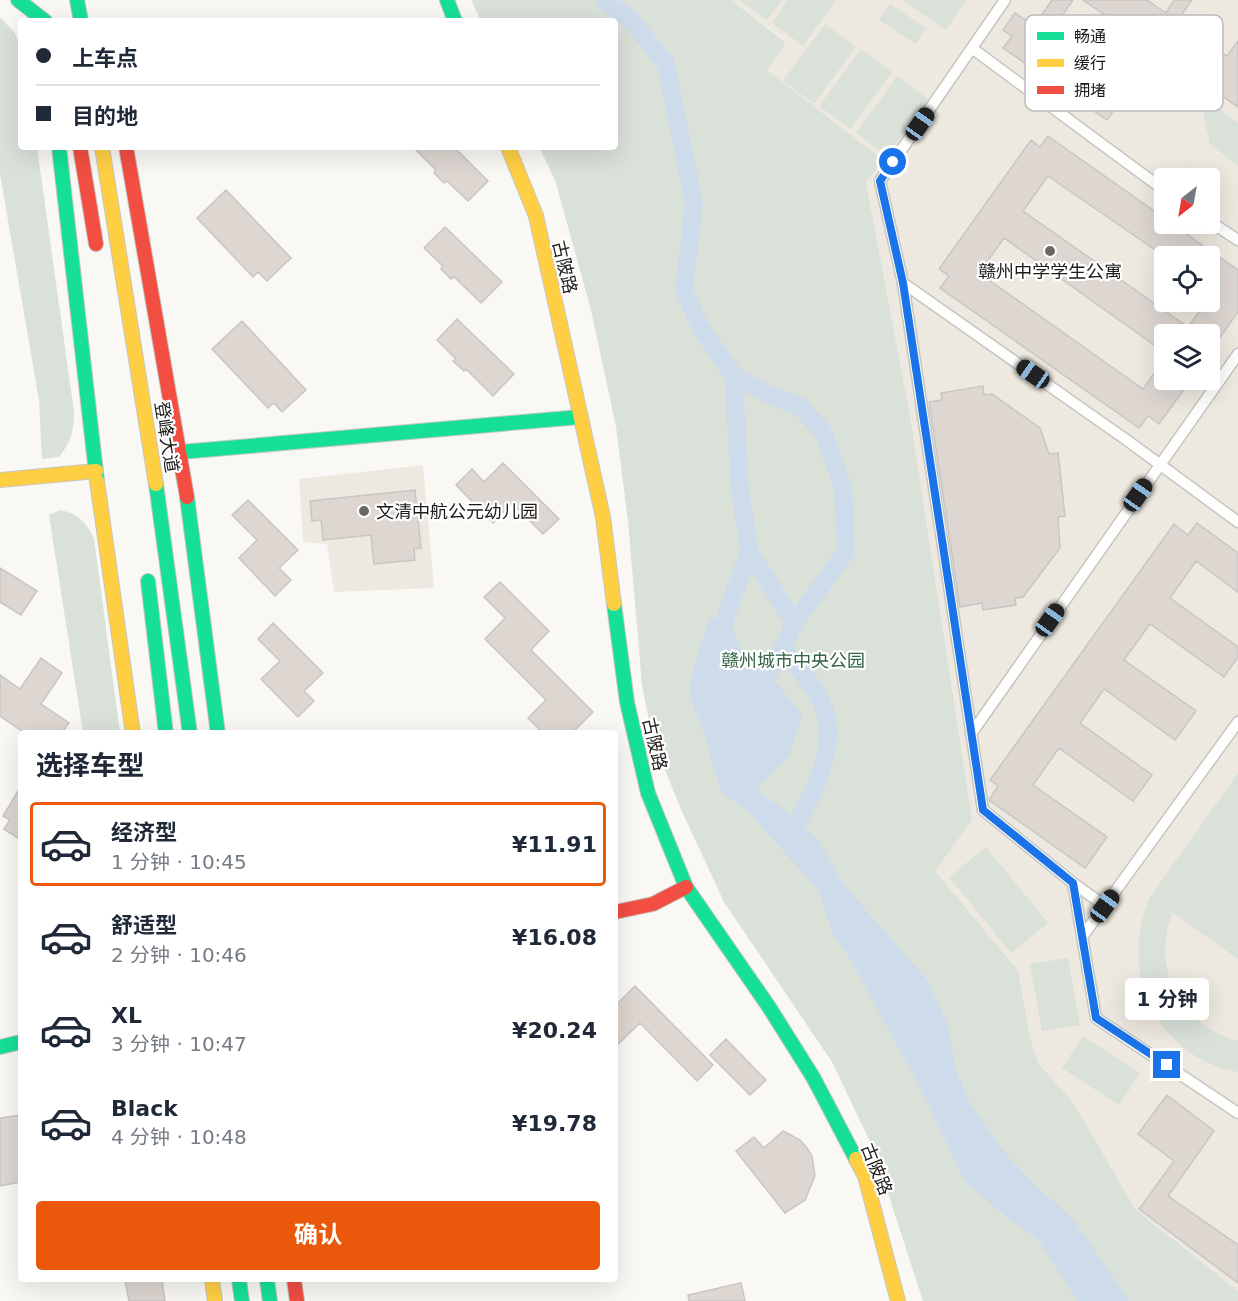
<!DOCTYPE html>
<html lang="zh">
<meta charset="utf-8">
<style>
body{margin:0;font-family:"DejaVu Sans","Noto Sans SC",sans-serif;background:#f6f6f7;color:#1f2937;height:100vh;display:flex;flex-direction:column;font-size:22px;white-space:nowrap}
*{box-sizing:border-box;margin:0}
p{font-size:20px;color:#747a83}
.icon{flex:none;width:33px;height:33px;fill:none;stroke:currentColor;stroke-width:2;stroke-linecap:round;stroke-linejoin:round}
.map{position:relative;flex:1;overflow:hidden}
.side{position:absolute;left:18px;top:730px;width:600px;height:552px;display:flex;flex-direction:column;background:#fff;border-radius:6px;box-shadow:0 6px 24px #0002}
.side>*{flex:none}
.top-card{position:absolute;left:18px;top:18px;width:600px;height:132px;border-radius:6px;box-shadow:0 6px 24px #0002;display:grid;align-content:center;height:132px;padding:0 18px;background:#fff}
.needle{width:39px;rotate:211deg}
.tools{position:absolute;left:1154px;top:168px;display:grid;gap:12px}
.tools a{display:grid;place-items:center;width:66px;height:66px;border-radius:6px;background:#fff;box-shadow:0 6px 24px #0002;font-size:30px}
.end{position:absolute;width:27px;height:27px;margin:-14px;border:8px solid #1a73e8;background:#fff;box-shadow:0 0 0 3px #fff}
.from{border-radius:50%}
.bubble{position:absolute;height:42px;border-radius:6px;background:#fff;box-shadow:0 6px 24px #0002;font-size:20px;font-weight:700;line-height:42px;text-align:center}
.car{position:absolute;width:18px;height:36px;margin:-18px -9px;border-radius:8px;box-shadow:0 0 4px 2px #0007;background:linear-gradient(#222 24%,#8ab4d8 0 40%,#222 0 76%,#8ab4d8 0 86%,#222 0)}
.top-card b{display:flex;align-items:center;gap:21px;height:57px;font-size:22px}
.top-card b+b{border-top:2px solid #e0e1e3}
.top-card i{width:15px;height:15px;background:#1f2937}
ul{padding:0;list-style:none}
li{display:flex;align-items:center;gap:18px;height:84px;margin:0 12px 9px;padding:0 6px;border:3px solid transparent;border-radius:6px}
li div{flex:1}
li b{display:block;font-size:22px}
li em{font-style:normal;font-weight:700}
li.current{border-color:#ea580c}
li>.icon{width:54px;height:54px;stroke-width:1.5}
h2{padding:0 18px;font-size:27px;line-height:72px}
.action{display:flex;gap:12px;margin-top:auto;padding:12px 18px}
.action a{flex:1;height:69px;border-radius:6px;background:#ea580c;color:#fff;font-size:24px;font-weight:700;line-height:69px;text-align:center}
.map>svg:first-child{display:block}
.built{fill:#ede9e0;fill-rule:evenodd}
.green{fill:#d9e1d9}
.water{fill:#cddbeb}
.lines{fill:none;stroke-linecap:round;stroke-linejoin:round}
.canal{stroke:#cddbeb;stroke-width:18}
.building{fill:#ddd6d1;stroke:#c8c6c4;stroke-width:1.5;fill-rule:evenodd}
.lane-casing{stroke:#c6c5c1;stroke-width:13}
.fast-casing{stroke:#c6c5c1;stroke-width:16}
.slow-casing{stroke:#c6c5c1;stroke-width:16}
.jam-casing{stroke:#c6c5c1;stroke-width:16}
.lane{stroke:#fefefd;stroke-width:10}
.fast{stroke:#16e098;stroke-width:14}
.slow{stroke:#ffcf43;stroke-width:14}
.jam{stroke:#f24e42;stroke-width:14}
.route{stroke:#1a73e8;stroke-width:8}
.poi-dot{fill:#6a6865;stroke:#fff;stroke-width:2}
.labels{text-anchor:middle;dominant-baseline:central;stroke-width:4.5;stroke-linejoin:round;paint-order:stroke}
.street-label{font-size:18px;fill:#1c1b18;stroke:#fff}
.poi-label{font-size:18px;fill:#1c1b18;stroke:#fff}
.park-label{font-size:18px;fill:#336447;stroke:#fff}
.key{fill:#fff;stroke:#bbbbba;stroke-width:1.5}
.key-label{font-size:16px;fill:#1c1b18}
</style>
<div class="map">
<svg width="1238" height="1301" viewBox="0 0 1238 1301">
<rect width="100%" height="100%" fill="#faf8f4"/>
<path class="built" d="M731,0H1238V1291L1136,1210L1072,1101L1038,1063L1030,1036L1018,970L935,871L909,410L866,180L883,161L766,70L786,41ZM1164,178H1209V224H1164ZM1164,256H1209V302H1164ZM1164,334H1209V380H1164Z
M423,465L434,588L334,592L327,544L303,542L299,479Z"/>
<path class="green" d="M471,0H731L786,42L767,70L884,161L866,181L909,410L972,820L935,871L1018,970L1030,1036L1038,1063L1072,1101L1136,1210L1238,1291V1301H923L874,1150L832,1062L724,902L680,807L653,740L642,685L628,521L616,427L591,310L555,180L539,147H615V21H481Z
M739,0H782L767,20Z
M788,0H836L803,46L772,23Z
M902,0H966L946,30Z
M890,4L926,28L916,44L879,20Z
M0,17L14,32L21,47V147H37L74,412C74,430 71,443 59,457L42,459L39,400L0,174Z
M825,24L856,47L814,104L783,81Z
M861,49L892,72L850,129L819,106Z
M897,76L928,99L887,156L856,133Z
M1199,93L1238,123V166L1210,144Z
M60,510C78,513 87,523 94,539L120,733H83L49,515Z
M1238,773V959L1173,913C1149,968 1182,1026 1238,1041V1072C1155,1057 1118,971 1150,897Z
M986,847L1048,923L1011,953L949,877Z
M1068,958L1080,1025L1042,1031L1030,964Z
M1083,1036L1140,1073L1119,1105L1062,1068Z"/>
<path class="water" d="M710,618L727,620L733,627L743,655L767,671L802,715L789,756L758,786L761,794L796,817L819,841L844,885L928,981L948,1025L956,1071L971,1105L1005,1153L1036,1186L1073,1219L1129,1301H1078L1037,1238L1004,1215L965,1181L913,1074L846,952L833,935L819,891L746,809L721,792L704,733L689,695L693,668Z"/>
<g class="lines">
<path class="canal" d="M604,0L629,18L666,64L694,203L684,289L700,327L734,376L770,395L801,407L823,432L843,487L846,552L794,623L783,649L756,693
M734,376L739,480L749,551L794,623
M725,643L722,628L749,551
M783,649C795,664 809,680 819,697C843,741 814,791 793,831"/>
</g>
<path class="building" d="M1052,0H1073L1048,36L1115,83L1144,42L1083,0H1147L1166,13L1174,0H1192L1177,21L1227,56L1238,41V107L1156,50L1107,120L1003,48L1012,36L1003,30L1015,13L1034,26Z
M1048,136L1164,218V224H1172L1238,270V312L1209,353V334H1164V352L1004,238L979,273L1143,389L1164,360V380H1191L1159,424L1148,416L1139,428L940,288L949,276L939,269L1031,140L1040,147ZM1048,176L1164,256H1209V302H1206L1188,327L1023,211Z
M413,147H454L488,181L468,201L447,181L444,183L434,173L436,170Z
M226,190L291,258L267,281L258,272L253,277L197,218Z
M445,227L502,282L481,303L454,277L451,279L441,269L443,266L424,248Z
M457,319L514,374L493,396L466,369L464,371L453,361L456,359L437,340Z
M242,321L306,390L282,412L274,403L268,408L212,349Z
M983,386L984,395L992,394L1040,428L1049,454L1058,453L1065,516L1058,517L1060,548L1023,597L1015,598L1016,605L983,610L982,603L960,607L929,402L942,400L941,393Z
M503,463L559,519L543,534L512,503L493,523L456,485L472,469L484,482Z
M415,490L421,548L414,549L415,560L374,564L371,535L323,540L321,520L312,521L310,501Z
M248,500L298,550L279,568L291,580L275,596L239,558L257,540L232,515Z
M1197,523L1238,553V592L1196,561L1170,598L1238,647V657L1224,677L1150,624L1124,660L1196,711L1175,740L1104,689L1080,723L1152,775L1133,801L1059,748L1033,785L1107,837L1085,868L989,800L998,786L990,780L1174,524L1188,535Z
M0,568L37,591L21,615L0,602Z
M500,582L549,631L531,650L593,712L571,734H544L528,718L546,700L485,639L505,618L484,597Z
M273,623L323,673L304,691L314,701L298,717L261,679L280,661L258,639Z
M41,658L62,673L41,704L69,723L61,734H26L0,716V675L20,689Z
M21,786V840L4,829L10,820L3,816Z
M635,986L713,1065L697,1081L640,1023L615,1047V1006Z
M726,1039L766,1080L750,1095L710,1055Z
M1167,1095L1214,1131L1168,1196L1238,1245V1283L1139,1209L1174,1161L1138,1134Z
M21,1115V1182L0,1186V1118Z
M783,1131L800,1140L807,1148L812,1156L815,1176L805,1200L785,1213L736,1151L754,1137L764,1148Z
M125,1280H162L165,1301H129Z
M741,1283L745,1301H689L688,1295Z"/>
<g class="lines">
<g class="lane-casing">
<path id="lane" d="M1005,0L880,181L903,283L983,810L1073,883L1096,1018L1238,1113
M973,49L1164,190
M1209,221L1238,240
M903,283L1128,441L1238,522
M971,734L1238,354
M1073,883L1105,906
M1082,937L1238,722"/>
</g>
<g class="fast-casing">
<path id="fast" d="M18,0L45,21
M77,0L81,21
M447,0L455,21
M59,147L97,481
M181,452L580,417
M156,484L190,734
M187,497L218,734
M148,581L166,734
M614,604L627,702L648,793L686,887L769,1007L813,1077L856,1159
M0,1047L21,1042
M239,1280L242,1301
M267,1280L270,1301"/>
</g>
<g class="slow-casing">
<path id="slow" d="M102,147L156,484
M508,147L536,216L603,517L614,604
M0,480L96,471
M97,481L133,734
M856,1159L865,1176L898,1301
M212,1280L215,1301"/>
</g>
<g class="jam-casing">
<path id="jam" d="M80,147L96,244
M126,147L187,497
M615,912L653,904L686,887
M294,1280L297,1301"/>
</g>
<use href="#lane" class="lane"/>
<use href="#fast" class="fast"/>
<use href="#slow" class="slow"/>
<use href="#jam" class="jam"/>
</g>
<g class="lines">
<path class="route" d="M893,162L880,181L903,283L983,810L1073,883L1096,1018L1167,1065"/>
</g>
<g class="poi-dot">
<circle cx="1050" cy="251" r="6"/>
<circle cx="364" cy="511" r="6"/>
</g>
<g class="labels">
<g class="street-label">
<text transform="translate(565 267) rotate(77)">古陂路</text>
<text transform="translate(167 437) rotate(81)">登峰大道</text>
<text transform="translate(655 744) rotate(77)">古陂路</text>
<text transform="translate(877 1169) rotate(68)">古陂路</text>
</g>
<g class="poi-label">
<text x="1050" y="271">赣州中学学生公寓</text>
<text x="376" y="511" text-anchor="start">文清中航公元幼儿园</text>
</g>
<g class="park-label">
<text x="793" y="660">赣州城市中央公园</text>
</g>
</g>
<rect x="1025" y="15" width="198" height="96" rx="9" class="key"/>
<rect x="1037" y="32" width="27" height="8" fill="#16e098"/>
<rect x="1037" y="59" width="27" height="8" fill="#ffcf43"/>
<rect x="1037" y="86" width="27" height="8" fill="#f24e42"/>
<g class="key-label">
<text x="1074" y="42">畅通</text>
<text x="1074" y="69">缓行</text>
<text x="1074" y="96">拥堵</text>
</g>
</svg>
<div class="tools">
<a><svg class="needle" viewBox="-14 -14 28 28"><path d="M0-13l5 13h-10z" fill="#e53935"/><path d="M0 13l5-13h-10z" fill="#747a83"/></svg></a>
<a><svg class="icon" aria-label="locate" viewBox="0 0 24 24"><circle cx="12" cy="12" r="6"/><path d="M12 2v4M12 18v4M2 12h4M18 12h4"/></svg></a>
<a><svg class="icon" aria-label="layers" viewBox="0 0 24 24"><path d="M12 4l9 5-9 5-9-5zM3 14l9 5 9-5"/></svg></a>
</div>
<i class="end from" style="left:893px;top:162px"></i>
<i class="end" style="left:1167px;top:1065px"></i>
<div class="bubble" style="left:1125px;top:978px;width:84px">1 分钟</div>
<i class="car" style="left:920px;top:124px;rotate:35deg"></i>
<i class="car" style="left:1033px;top:374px;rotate:305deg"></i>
<i class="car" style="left:1138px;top:495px;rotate:35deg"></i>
<i class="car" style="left:1050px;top:620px;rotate:35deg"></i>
<i class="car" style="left:1105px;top:906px;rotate:36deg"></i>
<div class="top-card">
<b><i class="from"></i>上车点</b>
<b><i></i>目的地</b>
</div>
<section class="side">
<h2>选择车型</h2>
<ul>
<li class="current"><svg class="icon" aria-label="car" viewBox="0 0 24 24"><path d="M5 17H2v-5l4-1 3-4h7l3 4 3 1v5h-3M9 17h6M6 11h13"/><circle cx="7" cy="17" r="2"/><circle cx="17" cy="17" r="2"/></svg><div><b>经济型</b><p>1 分钟 · 10:45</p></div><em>¥11.91</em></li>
<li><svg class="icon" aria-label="car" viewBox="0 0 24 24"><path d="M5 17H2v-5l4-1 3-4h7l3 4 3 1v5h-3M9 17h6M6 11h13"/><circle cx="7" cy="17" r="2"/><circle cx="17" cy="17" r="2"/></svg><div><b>舒适型</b><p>2 分钟 · 10:46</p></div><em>¥16.08</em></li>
<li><svg class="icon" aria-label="car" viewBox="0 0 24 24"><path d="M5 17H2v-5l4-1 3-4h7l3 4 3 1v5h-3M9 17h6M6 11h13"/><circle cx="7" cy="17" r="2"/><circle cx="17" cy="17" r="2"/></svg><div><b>XL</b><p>3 分钟 · 10:47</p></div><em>¥20.24</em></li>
<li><svg class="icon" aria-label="car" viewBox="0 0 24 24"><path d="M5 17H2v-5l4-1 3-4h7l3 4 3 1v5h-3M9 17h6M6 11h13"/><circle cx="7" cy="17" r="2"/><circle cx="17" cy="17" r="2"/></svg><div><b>Black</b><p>4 分钟 · 10:48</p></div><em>¥19.78</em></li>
</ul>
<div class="action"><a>确认</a></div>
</section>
</div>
